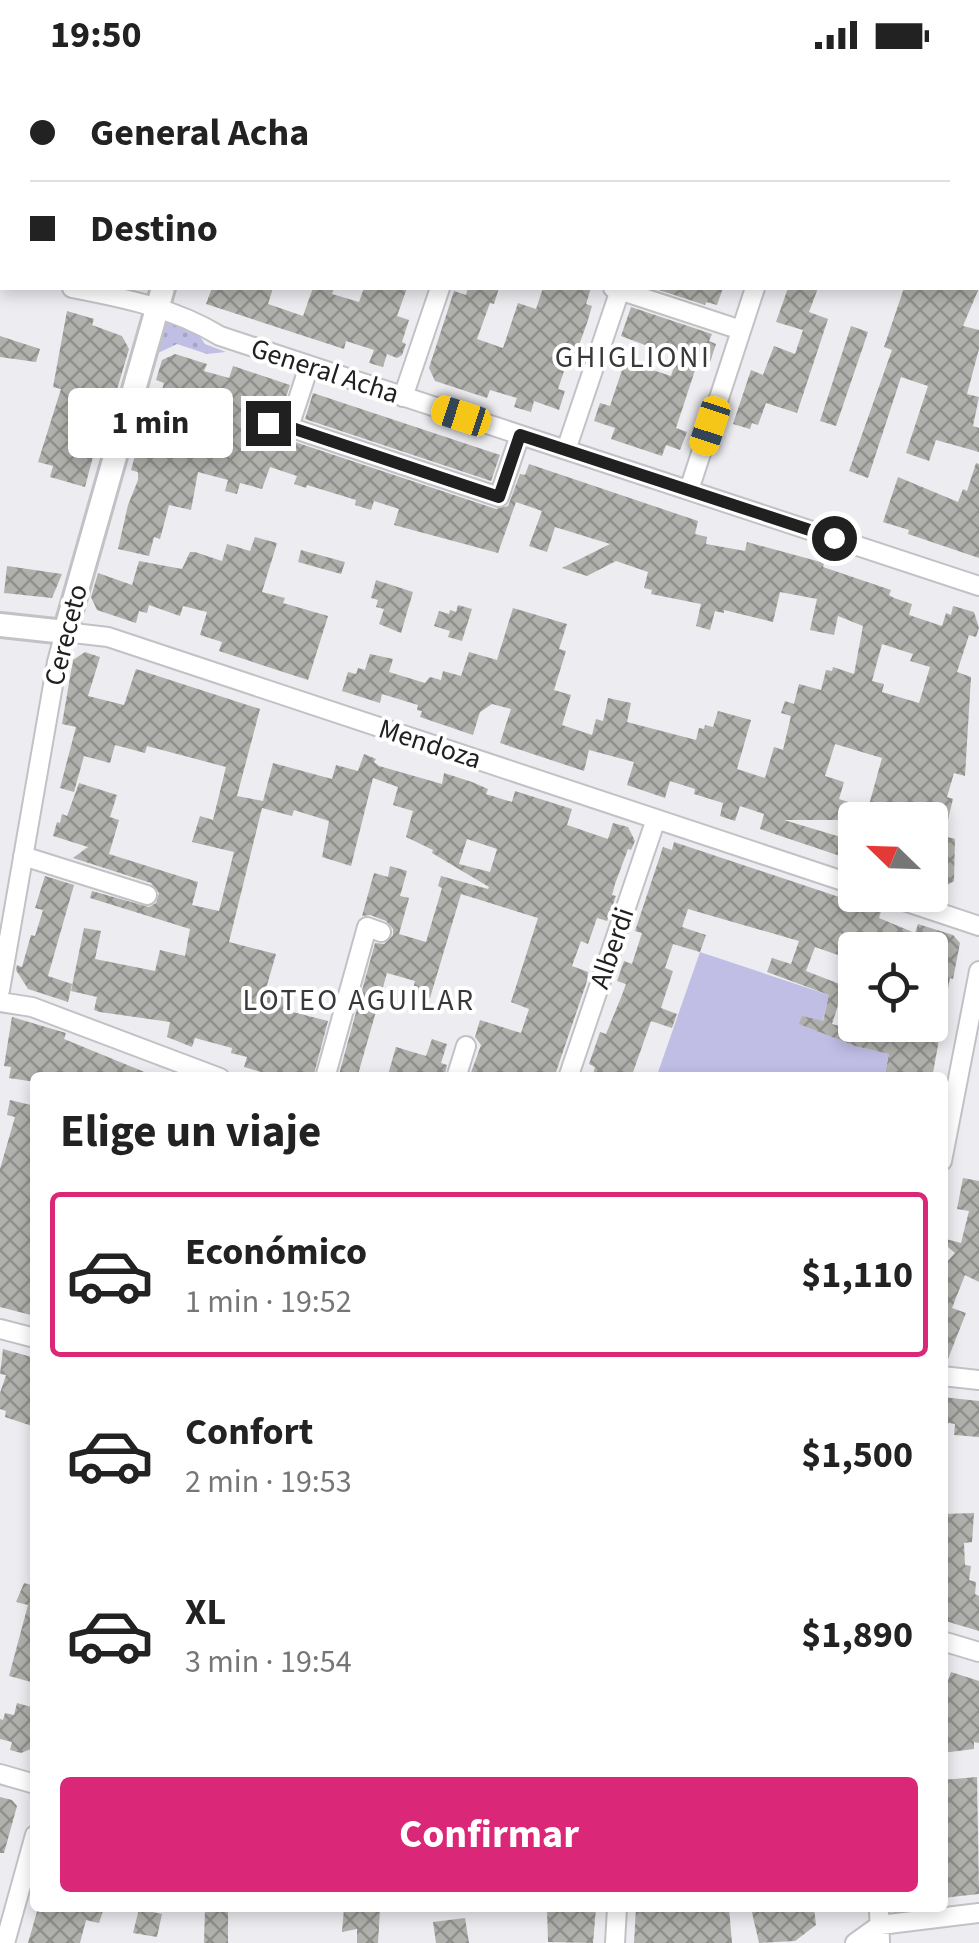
<!DOCTYPE html>
<html lang="es">
<meta charset="utf-8">
<style>
body{margin:0;font-family:"Source Sans 3",sans-serif;background:#f2f2f2;color:#222;height:100vh;display:flex;flex-direction:column;font-size:38px;white-space:nowrap}
*{box-sizing:border-box;margin:0}
p{font-size:32px;color:#767676}
.icon{flex:none;width:55px;height:55px;fill:none;stroke:currentColor;stroke-width:2;stroke-linecap:round;stroke-linejoin:round}
.map{position:relative;flex:1;overflow:hidden}
.drawer{position:absolute;left:30px;top:1002px;width:918px;height:840px;display:flex;flex-direction:column;background:#fff;border-radius:10px;box-shadow:0 5px 15px #0003}
.drawer>*{flex:none}
.banner{position:absolute;left:0px;top:0px;width:980px;height:220px;box-shadow:0 5px 15px #0003;display:grid;align-content:center;height:220px;padding:0 30px;background:#fff}
.needle{width:65px;rotate:293deg}
.tools{position:absolute;left:838px;top:732px;display:grid;gap:20px}
.tools a{display:grid;place-items:center;width:110px;height:110px;border-radius:10px;background:#fff;box-shadow:0 5px 15px #0003;font-size:50px}
.end{position:absolute;width:45px;height:45px;margin:-22px;border:12px solid #202021;background:#fff;box-shadow:0 0 0 5px #fff}
.from{border-radius:50%}
.bubble{position:absolute;height:70px;border-radius:10px;background:#fff;box-shadow:0 5px 15px #0003;font-size:32px;font-weight:700;line-height:70px;text-align:center}
.car{position:absolute;width:30px;height:60px;margin:-30px -15px;border-radius:12px;box-shadow:0 0 8px 2px #0007;background:linear-gradient(#f5c518 24%,#345 0 40%,#f5c518 0 76%,#345 0 86%,#f5c518 0)}
.banner b{display:flex;align-items:center;gap:35px;height:95px;font-size:38px}
.banner b+b{border-top:2px solid #e0e0e0}
.banner i{width:25px;height:25px;background:#222}
ul{padding:0;list-style:none}
li{display:flex;align-items:center;gap:30px;height:165px;margin:0 20px 15px;padding:0 10px;border:5px solid transparent;border-radius:10px}
li div{flex:1}
li b{display:block;font-size:38px}
li em{font-style:normal;font-weight:700}
li.selected{border-color:#db2777}
li>.icon{width:90px;height:90px;stroke-width:1.5}
h2{padding:0 30px;font-size:45px;line-height:120px}
.cta{display:flex;gap:20px;margin-top:auto;padding:20px 30px}
.cta a{flex:1;height:115px;border-radius:10px;background:#db2777;color:#fff;font-size:40px;font-weight:700;line-height:115px;text-align:center}
.status{display:flex;justify-content:space-between;align-items:center;height:70px;padding:0 50px;background:#fff;direction:ltr}
.status svg{height:28px;fill:currentColor}
.map>svg:first-child{display:block}
.grass{fill:url(#grass-dots)}
.pitch{fill:#c1bee6}
.building{fill:url(#building-cross-hatch);fill-rule:evenodd}
.lines{fill:none;stroke-linecap:round;stroke-linejoin:round}
.street-casing{stroke:#c2c2c6;stroke-width:22}
.secondary-casing{stroke:#c2c2c6;stroke-width:28}
.street{stroke:#fff;stroke-width:18}
.secondary{stroke:#fff;stroke-width:22}
.route{stroke:#202021;stroke-width:12}
.labels{text-anchor:middle;dominant-baseline:central;stroke-width:8;stroke-linejoin:round;paint-order:stroke}
.street-label{font-size:28px;fill:#202021;stroke:#fff}
.neighbourhood-label{font-size:30px;letter-spacing:2.5px;fill:#39393b;stroke:#fff}
</style>
<div class="status"><b>19:50</b><svg viewBox="0 0 49 12"><path d="M0 12V9h3v3zM5 12V6h3v6zM10 12V3h3v9zM15 12V0h3v12zM26 1h20v11H26zM47 4h2v5h-2z"/></svg></div>
<div class="map">
<svg width="979" height="1873" viewBox="0 0 979 1873">
<defs>
<pattern id="grass-dots" width="8" height="8" patternUnits="userSpaceOnUse" patternTransform="scale(2.5)"><rect width="8" height="8" fill="#c1bee6"/><path d="M2 2h.1M6 6h.1" fill="none" stroke="#a6a3c5" stroke-width="1.8" stroke-linecap="round"/></pattern>
<pattern id="building-cross-hatch" width="8" height="8" patternUnits="userSpaceOnUse" patternTransform="scale(2.5)"><rect width="8" height="8" fill="#b0b0ac"/><path d="M0 0l8 8M0 8l8-8" fill="none" stroke="#8f8f8c"/></pattern>
</defs>
<rect width="100%" height="100%" fill="#ededf1"/>
<path class="grass" d="M165,249L194,258L205,274L226,282L207,284L177,274L154,285Z"/>
<path class="pitch" d="M700,882L829,925L820,962L855,976L889,984L884,1007L656,1008Z"/>
<path class="building" d="M212,218H273L268,234L303,246L313,218H334L332,224L359,232L364,218H407L397,246L409,250L402,272L406,274L402,285L397,288L387,284L383,297L369,293L374,280L346,271L344,279L206,234Z
M468,218H499L494,234L490,233L477,269L503,278L518,233L536,239L543,218H591L586,234L592,236L587,253L575,286L570,293L567,292L558,319L565,321L559,340L534,331L531,342L514,337L517,328L490,320L487,328L435,311L429,298L454,221L466,225Z
M663,218H723L717,235L706,232L705,235L659,220Z
M788,218H818L809,242L828,249L797,343L766,333L758,355L752,353L750,359L733,354L751,300L763,305L774,276L795,284L803,260L776,252Z
M904,218H979L963,256L979,260V279L967,324L979,327L973,356L979,358V382L936,370L929,391L906,383L928,316L901,307L868,408L849,401L892,280L884,277Z
M631,237L712,264L709,271L716,274L709,295L698,291L676,358L687,362L680,380L666,375L662,386L611,369L615,358L594,351L600,333L610,336L625,291L671,306L677,287L621,266Z
M67,241L94,249L92,255L122,266L129,279L100,377L96,375L85,417L50,407L53,396L38,392L61,319L53,317Z
M851,256L868,262L836,356L820,351Z
M0,266L40,279L36,292L0,287Z
M175,284L207,294L204,301L229,308L233,296L290,315L281,343L264,341L257,346L256,358L264,365L286,369L496,439L508,436L520,404L525,405L529,394L698,451L695,464L707,467L706,474L745,481L747,472L824,493L823,497L891,520L889,525L894,528L912,534L909,545L942,556L946,543L951,545L953,536L974,542L979,558L976,567L969,565L957,602L971,607L965,706L954,703L947,727L953,729L944,766L955,769L954,811L941,819L930,815V750H891L894,742L869,735L882,688L835,674L825,706L844,712L839,729L864,737L861,750H784L854,771L849,789L760,759L764,744L740,736L735,751L720,746L723,733L694,724L695,719L670,711L665,728L627,715L634,692L589,680L584,701L500,673L511,639L492,634L480,642L473,665L420,647L422,641L417,640L418,635L382,624L380,633L342,621L348,602L356,604L358,598L365,600L370,584L393,589L389,602L425,613L430,607L441,610L443,601L461,606L469,582L497,590L513,538L567,554L559,579L566,581L554,620L571,625L562,655L592,665L596,649L603,651L608,628L631,633L627,652L696,670L699,658L704,659L705,655L713,657L718,641L751,650L737,699L765,708L774,677L783,680L791,646L781,643L785,631L794,634L799,614L821,620L826,600L832,601L833,597L854,604L863,556L838,546L834,565L810,560L817,529L780,522L773,552L724,540V543L715,541L710,560L696,556L701,534L651,524L652,520L644,518L648,502L616,491L587,506L562,498L610,474L555,457L547,482L529,476L542,441L516,432L498,483L394,455L399,439L374,431L371,440L355,435L356,430L307,415L306,418L294,414L297,406L270,397L262,419L240,413L237,424L225,421L228,410L198,402L191,440L169,435L160,469L154,467L149,486L118,479L128,435L138,410V402L131,400L146,347L153,349L164,313L156,310L162,290ZM882,574L913,584L910,591L930,597L919,633L882,622L884,614L872,611Z
M313,323L500,385L491,411L305,349Z
M976,393L979,394V488L908,464L909,460L883,452L898,407L958,432L963,419L967,421Z
M255,467L277,473L262,522L285,528L283,533L328,546L308,610L219,581L222,572L200,565L207,542L183,536L180,546L149,535L147,543L139,541L136,553L97,540L91,527L98,503L132,515L139,491L182,499L190,482H195L222,491L227,474L250,481Z
M301,480L345,492L341,504L298,492Z
M7,496L62,504L52,528L4,523Z
M376,510L413,522L401,563L379,554L384,539L376,537L378,530L371,528Z
M458,535L472,539L462,571L448,567L450,561L434,556L439,541L449,544L450,540L456,542Z
M85,582L100,587L88,626L124,635L136,599L260,639L237,726L263,731L273,693L332,709L336,695L358,701L364,684L376,689L374,692L379,696L442,714L444,703L472,712L488,719L486,724L512,732L515,721L572,739L567,755L608,769L613,753L628,757L635,771L631,780L628,779L615,814L612,825L616,826L607,851L597,848L588,874L581,871L572,896L588,902L587,911L554,1008H469L481,975L475,967L480,950L521,963L529,939L511,932L538,848L461,824L430,928L412,923L415,911L387,903L357,1008H338L375,873L384,874L393,865V859L386,851L370,845L362,846L374,803L388,807L390,796L407,801L400,826L409,828L399,864L426,872L442,818L438,816L441,806L488,819L489,817L432,783L433,780L406,767L413,741L393,735L398,717L373,708L351,796L322,787L329,751L294,740L292,746L262,738L229,872L276,884L265,922L289,929L285,940L328,951L313,1008H266L268,1004L244,997L247,987L231,983L232,978L195,968L192,977L167,967L170,952L100,942L94,940L97,927L71,921L84,858L101,861L95,889L155,901L160,880L185,886L190,859L90,828L92,821L149,837L156,833L159,823L151,813L73,788L88,777L53,766L57,752L60,753L62,744L67,746L79,713L117,725L110,747L119,750L109,784L198,812L192,835L219,841L234,782L192,772L200,746L213,750L226,697L147,676L145,683L115,675L110,693L84,686L74,722L60,718L76,657L62,654L73,590ZM467,769L497,779L490,802L459,794Z
M674,772L881,841L879,848L915,863L918,854L953,865L960,873L953,909L950,908L933,1003L929,1002L928,1008H884L889,984L855,976L799,954L802,946L823,951L829,925L767,902L772,888L791,894L799,871L688,839L682,857L706,865L700,882L673,874L665,898L673,901L661,938L677,944L672,958L651,951L631,1008H592L595,997L589,994L600,962L606,964L622,925L626,914L617,911L624,891L632,894L642,863L635,861L663,777L672,780ZM815,877L855,891V880H930V955H864L862,962L832,954L840,929L855,934V920L806,901Z
M45,806L74,815L48,906L72,914L68,932L28,919L16,900L17,895L22,897L31,865L35,866L43,840L35,838Z
M12,947L66,963L64,969L159,1008H35V1012L9,1008L11,997L4,996Z
M432,969L447,974L441,993L447,995L444,1008H387L396,977L426,986Z
M10,1030L35,1036V1167L32,1181H35V1246L0,1237V1099L15,1047L7,1045Z
M963,1108L979,1111V1212L965,1205L952,1238L966,1243L946,1294H942V1261L947,1250L942,1259V1205L946,1196L944,1195L955,1183L942,1172V1168L961,1173L969,1141L957,1139Z
M3,1279L35,1288V1357L5,1347L6,1341L0,1339V1323L6,1305L0,1304Z
M942,1327L979,1331V1367L954,1365L955,1354L942,1352Z
M974,1443L972,1472L964,1473L965,1495L971,1496L969,1510L976,1512L975,1524L979,1526V1561L942,1550V1491L948,1493L942,1444Z
M24,1513L35,1516V1613L9,1606L28,1535L16,1532Z
M951,1602L979,1611V1673L974,1672V1679L942,1683V1627Z
M17,1633L35,1638V1664L31,1679L21,1683L10,1680L12,1672L0,1669V1649L3,1650L5,1643L14,1645Z
M977,1707L979,1824L942,1828V1710Z
M0,1727L12,1730L17,1736L4,1783H0Z
M38,1838H104L99,1853L86,1850L80,1873H28Z
M205,1838H228V1873H204Z
M344,1838L380,1840L378,1873H357V1859L342,1862Z
M547,1838H596L593,1873L548,1872Z
M636,1838H729L732,1873H634Z
M751,1838H814L816,1855L795,1871L759,1873Z
M139,1839L162,1844L157,1867L133,1863Z
M465,1848L469,1873H436L433,1852Z"/>
<g class="lines">
<g class="street-casing">
<path id="street" d="M479,0L486,2
M684,2V0
M978,166H979
M0,194L2,195
M72,218C124,228 174,238 220,266L979,516
M613,218L741,260
M403,327L440,218
M267,353L289,357L499,427L520,365
M289,357L309,296
M566,380L620,220
M689,420L755,218
M23,786L147,825
M886,825L979,856
M0,920L57,592L65,562L108,567L855,815
M0,932L32,937L220,1008
M325,1008L367,857L381,862
M456,1008L466,976
M568,1008L656,749
M942,1091L979,901
M0,1259L35,1268
M942,1306L979,1310
M942,1571L979,1582
M0,1704L35,1714
M879,1838L880,1873
M5,1873L35,1765
M615,1873L617,1838
M855,1873L880,1855L979,1843"/>
</g>
<g class="secondary-casing">
<path id="secondary" d="M224,2V0
M0,555L65,562L163,218"/>
</g>
<use href="#street" class="street"/>
<use href="#secondary" class="secondary"/>
</g>
<g class="lines">
<path class="route" d="M268,353L289,357L499,427L520,365L834,468"/>
</g>
<g class="labels">
<g class="street-label">
<text transform="translate(325 301) rotate(18)">General Acha</text>
<text transform="translate(66 565) rotate(-76)">Cereceto</text>
<text transform="translate(430 674) rotate(18)">Mendoza</text>
<text transform="translate(612 878) rotate(-71)">Alberdi</text>
</g>
<g class="neighbourhood-label">
<text x="633" y="287">GHIGLIONI</text>
<text x="359" y="930">LOTEO AGUILAR</text>
</g>
</g>
</svg>
<div class="tools">
<a><svg class="needle" viewBox="-14 -14 28 28"><path d="M0-13l5 13h-10z" fill="#e53935"/><path d="M0 13l5-13h-10z" fill="#767676"/></svg></a>
<a><svg class="icon" aria-label="locate" viewBox="0 0 24 24"><circle cx="12" cy="12" r="6"/><path d="M12 2v4M12 18v4M2 12h4M18 12h4"/></svg></a>
</div>
<i class="end from" style="left:834px;top:468px"></i>
<i class="end" style="left:268px;top:353px"></i>
<div class="bubble" style="left:68px;top:318px;width:165px">1 min</div>
<i class="car" style="left:461px;top:346px;rotate:288deg"></i>
<i class="car" style="left:710px;top:356px;rotate:198deg"></i>
<div class="banner">
<b><i class="from"></i>General Acha</b>
<b><i></i>Destino</b>
</div>
<section class="drawer">
<h2>Elige un viaje</h2>
<ul>
<li class="selected"><svg class="icon" aria-label="car" viewBox="0 0 24 24"><path d="M5 17H2v-5l4-1 3-4h7l3 4 3 1v5h-3M9 17h6M6 11h13"/><circle cx="7" cy="17" r="2"/><circle cx="17" cy="17" r="2"/></svg><div><b>Económico</b><p>1 min · 19:52</p></div><em>$1,110</em></li>
<li><svg class="icon" aria-label="car" viewBox="0 0 24 24"><path d="M5 17H2v-5l4-1 3-4h7l3 4 3 1v5h-3M9 17h6M6 11h13"/><circle cx="7" cy="17" r="2"/><circle cx="17" cy="17" r="2"/></svg><div><b>Confort</b><p>2 min · 19:53</p></div><em>$1,500</em></li>
<li><svg class="icon" aria-label="car" viewBox="0 0 24 24"><path d="M5 17H2v-5l4-1 3-4h7l3 4 3 1v5h-3M9 17h6M6 11h13"/><circle cx="7" cy="17" r="2"/><circle cx="17" cy="17" r="2"/></svg><div><b>XL</b><p>3 min · 19:54</p></div><em>$1,890</em></li>
</ul>
<div class="cta"><a>Confirmar</a></div>
</section>
</div>
